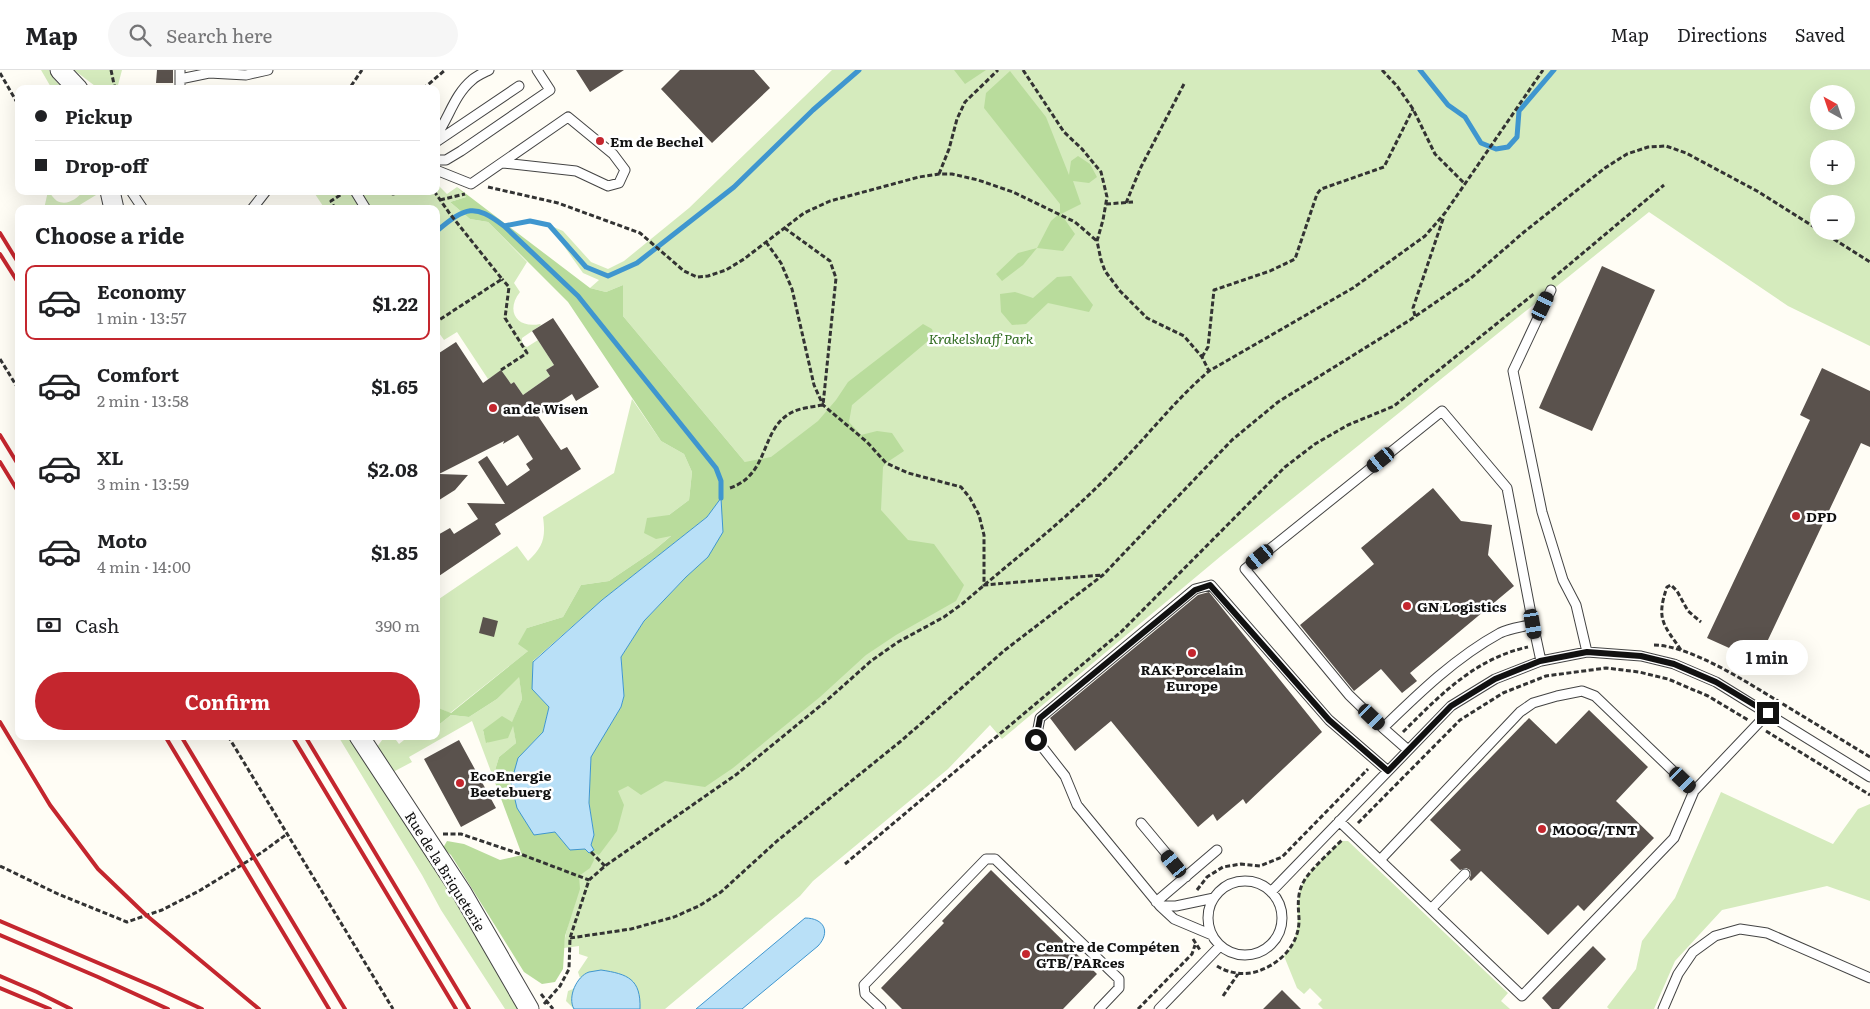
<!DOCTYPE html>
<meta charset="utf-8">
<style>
body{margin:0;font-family:Literata,serif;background:#f6f6f6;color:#202124;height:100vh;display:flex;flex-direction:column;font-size:19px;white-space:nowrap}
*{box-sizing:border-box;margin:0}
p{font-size:16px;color:#757577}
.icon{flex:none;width:28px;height:28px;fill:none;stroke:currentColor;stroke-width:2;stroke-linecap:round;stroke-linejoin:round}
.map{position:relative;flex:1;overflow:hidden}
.sheet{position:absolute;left:15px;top:135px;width:425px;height:535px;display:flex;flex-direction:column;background:#fff;border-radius:10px;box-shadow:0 5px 20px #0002}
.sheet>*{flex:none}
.guide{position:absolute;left:15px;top:15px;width:425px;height:110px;border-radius:10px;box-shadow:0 5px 20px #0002;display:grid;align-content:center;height:110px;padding:0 20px;background:#fff}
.needle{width:32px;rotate:320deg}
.fabs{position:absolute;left:1810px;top:15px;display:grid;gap:10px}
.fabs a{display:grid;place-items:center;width:45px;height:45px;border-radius:50%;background:#fff;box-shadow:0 5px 20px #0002;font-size:25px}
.end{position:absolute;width:22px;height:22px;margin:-11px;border:6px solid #111;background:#fff;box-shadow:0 0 0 2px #fff}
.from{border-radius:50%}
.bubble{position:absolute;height:35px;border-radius:18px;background:#fff;box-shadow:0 5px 20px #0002;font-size:16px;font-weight:700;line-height:35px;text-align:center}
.car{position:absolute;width:15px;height:30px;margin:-15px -8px;border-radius:6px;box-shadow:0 0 4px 1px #0007;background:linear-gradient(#222 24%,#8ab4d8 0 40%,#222 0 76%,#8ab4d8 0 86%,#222 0)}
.guide b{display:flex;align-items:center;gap:18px;height:48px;font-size:19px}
.guide b+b{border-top:1px solid #e0e0e0}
.guide i{width:12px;height:12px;background:#202124}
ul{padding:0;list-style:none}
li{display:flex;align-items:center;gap:15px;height:75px;margin:0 10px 8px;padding:0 10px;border:2px solid transparent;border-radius:10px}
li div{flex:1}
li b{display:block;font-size:19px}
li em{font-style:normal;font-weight:700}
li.on{border-color:#c4262e}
li>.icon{width:45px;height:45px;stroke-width:1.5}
h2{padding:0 20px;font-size:22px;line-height:60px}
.pay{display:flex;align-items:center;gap:12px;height:55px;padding:0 20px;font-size:19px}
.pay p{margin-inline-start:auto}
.primary-button{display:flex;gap:10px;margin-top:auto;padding:10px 20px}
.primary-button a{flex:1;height:58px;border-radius:30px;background:#c4262e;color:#fff;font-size:20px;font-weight:700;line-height:58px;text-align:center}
header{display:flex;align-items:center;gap:30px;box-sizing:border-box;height:70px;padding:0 25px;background:#fff;border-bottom:1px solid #e0e0e0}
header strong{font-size:24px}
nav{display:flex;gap:28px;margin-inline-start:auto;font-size:18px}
.search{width:350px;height:45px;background:#f6f6f6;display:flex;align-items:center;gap:12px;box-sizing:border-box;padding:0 18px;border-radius:28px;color:#757577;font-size:19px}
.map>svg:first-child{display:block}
.green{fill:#d5ebbd;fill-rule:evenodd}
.forest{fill:#b9dc9c;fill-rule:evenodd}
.water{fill:#b9e0f7;stroke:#3f96cf}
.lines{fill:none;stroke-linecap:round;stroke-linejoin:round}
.stream{stroke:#3f96cf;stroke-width:5}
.building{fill:#5a524d}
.service-casing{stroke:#444;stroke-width:11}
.minor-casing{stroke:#444;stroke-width:21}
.path{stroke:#333;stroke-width:3;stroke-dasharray:5 2.5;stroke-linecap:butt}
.service{stroke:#fff;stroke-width:9}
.minor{stroke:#fff;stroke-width:19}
.rail{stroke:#c4262e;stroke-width:4}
.route{stroke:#111;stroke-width:6}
.poi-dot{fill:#c4262e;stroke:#fff;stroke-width:2}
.labels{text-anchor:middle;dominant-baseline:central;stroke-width:5;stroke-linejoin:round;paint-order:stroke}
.poi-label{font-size:14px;font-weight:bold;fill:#111;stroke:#fff;text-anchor:start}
.park-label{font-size:14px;font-style:italic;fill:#2f6b1f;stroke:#fff}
.street-label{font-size:14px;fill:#111;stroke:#fff}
</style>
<header>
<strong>Map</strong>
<div class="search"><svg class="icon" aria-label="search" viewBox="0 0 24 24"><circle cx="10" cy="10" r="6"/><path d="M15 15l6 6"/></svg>Search here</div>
<nav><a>Map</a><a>Directions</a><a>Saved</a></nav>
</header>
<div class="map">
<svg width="1870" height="939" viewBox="0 0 1870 939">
<rect width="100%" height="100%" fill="#fffdf5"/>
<path class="green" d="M41,0H49L54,9L63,19H52Z
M74,0H122L117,19H99Z
M832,0H1870V276L1788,236L1649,142L1221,486L1002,669L990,655L948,699L813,811L800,826L665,939H574L566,931L568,921L573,919L580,908L578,902L588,887L579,884V876L564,878C565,853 580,831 579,806L707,447L745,392L623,246V215L606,222L590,218L599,210L583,203L549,155L563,161L591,192L608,199L624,191L689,138ZM1819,24H1846V51H1819ZM1819,79H1846V106H1819ZM1819,134H1846V161H1819Z
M436,113L447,124L457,117L466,127L450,132L470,149L488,152L527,192L514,213L520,222C505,241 517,259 540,254L541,255L522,268V274L527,277L538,270L554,295L546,300L550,306L523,325L514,312L511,314L501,301L488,309L457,262L444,270L439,263L436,265V139H325L313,121H436Z
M48,121C51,124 54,129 57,131C67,136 77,129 83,121L101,122L73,139H44Z
M632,329L661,371L684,384L692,402L689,430L669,445L672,465L652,482L609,511L581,515L563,547L527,558L528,581L450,643L436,637V531L517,476L528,491C543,477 546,468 543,447L614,403Z
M519,606L522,629L512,653L483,661L487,673L513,654L516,673L499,687L493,707L472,651L409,687L412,692L393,702L377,677L385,666H393L399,674L409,666H436V657L451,645L469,647L497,629Z
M338,666H349L370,700L376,704L456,827C457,838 465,852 475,858L524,939H505L441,840L422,805Z
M1721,722L1833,774L1858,739L1870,734V831L1827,816L1722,840L1675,891L1654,939H1609L1607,937L1636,899L1642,871L1675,828Z
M1341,771H1348L1508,923L1501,931L1510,939H1323L1318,934L1322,930L1310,918L1304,924L1297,918L1284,886C1308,862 1290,836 1304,811C1310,800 1331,781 1341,771Z"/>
<path class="forest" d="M954,0H986L965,14Z
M1010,1L1046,47L1069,105L1071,91L1078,86L1090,94L1097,107L1089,113L1073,111L1081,134L1061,144L1075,164L1063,181L1037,178L1023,195L1002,211L996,204L1018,183L1037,178L1051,151L1060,143V134L984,38L986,23Z
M457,117L590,218L606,222L623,215V246L745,392L771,387L818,351L836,330L848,312L923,254L932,259L934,266L852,335L849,352L861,365L877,361L892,363L904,381L886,393L883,397L881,440L908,470L934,474L964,515L956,531L896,565L866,585L820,627L733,698L705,717L665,711L641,725L628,716L618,721L624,735L617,761L599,785L592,782L594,790L590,798L579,806L580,819L565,866L563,899L555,912L542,914L524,902L451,785L443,778L447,771L464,774L500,790L522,785L493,707L499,687L516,673L513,656L508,668L486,673L483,660L502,646L512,652L522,629L519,607L497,629L469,647L451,645L436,657V637L451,643L528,581L518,574L527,558L563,547L581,515L609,511L652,482L671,466L656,469L644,463L647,448L669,445L689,430L692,402L684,384L661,371L568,232L488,152L470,149L450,132L466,127ZM721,429L708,487L686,507L644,551L621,587L624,626L621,637L591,686L589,733L594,765L591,775L570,779L555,762L518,688L543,662L549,637L532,619L533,591L602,530L707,447Z
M1071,206L1093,235L1089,242L1048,233L1026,254L1012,255L1001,242L1000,224L1015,222L1033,228L1057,207Z"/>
<path class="water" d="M721,428L723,462L708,487L686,507L644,551L621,587L624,626L621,637L591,687L589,733L594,765L591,775L594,780L589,783L585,779L570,780L555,762L534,765L517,738L511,713L518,688L543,662L549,637L532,619L533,592L602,530L707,447Z
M805,848C824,848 831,862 818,876L742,939H696Z
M601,900C628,904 641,909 640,939H574C567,927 577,906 589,902C593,901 597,901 601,900Z"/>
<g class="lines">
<path class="stream" d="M1420,0L1448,35L1465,47L1481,73L1496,79L1508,77L1517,67L1519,41L1554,0
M504,156L578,226L716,398L721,411V428
M436,159L438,160C466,137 474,133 504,156L530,151L549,155L586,197L608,206L637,193L734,117L813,40L859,0"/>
</g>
<path class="building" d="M157,0H173V13H156Z
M576,0H624L590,22Z
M680,0H754L770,18L712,73L661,19Z
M1602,196L1655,220L1592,361L1539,338Z
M553,248L599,317L576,331L572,324L538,346L561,380L567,377L581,399L495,454L501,464L436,508V466L450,458L454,464L478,449L467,433L505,434L478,392L487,386L507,416L530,400L526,394L533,389L518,365L503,374L504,371L439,404L468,405L455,420L436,432V285L456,272L483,313L501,300L511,314L514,312L523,325L550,306L546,300L554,295L532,261Z
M1822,298L1870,321V377L1861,373L1758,591L1707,568L1810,350L1800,345Z
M1433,418L1461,451L1492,455L1488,485L1514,516L1410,603L1417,611L1402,623L1381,599L1354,621L1300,555L1374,494L1361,478Z
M1209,522L1322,662L1246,734L1243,729L1217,751L1213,744L1198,757L1111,651L1075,681L1050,648L1198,525Z
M483,547L498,551L494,567L479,563Z
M1589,640L1648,697L1616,731L1654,768L1584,841L1578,835L1548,865L1481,801L1471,811L1469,809L1471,805L1470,800L1466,798L1460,800L1450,790L1461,780L1430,750L1529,648L1556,674Z
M459,670L496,738L461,757L424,689Z
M991,800L1097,904L1063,939H902L881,918L944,853L942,851Z
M1593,876L1606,889L1559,939H1552L1542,928Z
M1282,920L1301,939H1263Z"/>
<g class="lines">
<g class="service-casing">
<path id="service" d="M180,9L209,3L246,5L268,0
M180,19V0
M436,66C449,48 454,25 472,10C476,6 483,3 489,0
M436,72L519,16
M436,90H446L461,81L550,20L537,0
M436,100L471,114L568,47L613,84L625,100L619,113L608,116L576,101L503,93
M131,121L143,139
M355,121L366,139
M252,139L266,121
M1551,220L1513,301L1542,442L1563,510L1576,535L1587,582
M1383,658L1349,625L1245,499L1442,341L1507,418L1533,554
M1408,680L1383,658C1419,623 1456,587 1500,563C1510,558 1523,557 1533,554L1541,591
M1339,751L1522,926L1674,768L1694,721L1768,643
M1141,753L1186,807
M1380,790L1520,642L1533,633L1557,626L1582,621L1595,626L1694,721
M1208 848a37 37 0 1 1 74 0a37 37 0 1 1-74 0Z
M1271,822L1451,636L1495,609L1541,591L1587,582L1641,586L1674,594L1716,612L1870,707
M1156,832L1217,780
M1160,836H1176L1214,828
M1431,839L1465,804
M1212,865L1174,849L1160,836L1077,735L1065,706L1036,669L1040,648L1195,519L1211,515L1329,650L1388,701
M881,939L865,924L864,915L986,789H995L1119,909V918L1099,939
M1159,939L1220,876
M1663,939L1678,904L1693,882L1715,866L1740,859L1767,863L1870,908"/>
</g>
<g class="minor-casing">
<path id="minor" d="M60,0L78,19
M110,121L114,139
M359,666L462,823L529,939"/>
</g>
<path class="path" d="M111,0L115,19
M1023,0L1064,62L1082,79L1101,102L1107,127L1103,150L1097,171L1101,190L1105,201L1120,221L1147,248L1184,266L1202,287L1209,301
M1382,0L1397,16L1413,39L1435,84L1465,114
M0,3L19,36
M351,16L362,0
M423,19L445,0
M939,104L949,79L957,49L965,32L998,0
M488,117L558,133L640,163L684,201L697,207L708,206L726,200L744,189L804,143L830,131L919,107L939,104H952L978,110L1013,122L1075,152L1097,171
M384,121L393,124L406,121
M434,121L450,144L502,209L436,252
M440,130L465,124
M1126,133L1141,97L1185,12
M1106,134L1133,132
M335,139L331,131L345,122
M1821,161L1870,192
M766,172L781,193L792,219L814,315L823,335L867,372L886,393L908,403L961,417L970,428L979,445L984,465V515L1102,505
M1552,209L1664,115
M1415,246L1413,238L1444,146
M1202,287L1208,277L1214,220L1270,201L1295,189L1317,124L1321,119L1384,97L1413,39
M0,289L19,320
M501,300L527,283L505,248L509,217L502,209
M730,418C768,405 761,364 786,346C796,338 811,337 823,335L836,208L830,191L783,157
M1654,575C1692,576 1746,612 1778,631C1809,650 1839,668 1870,687
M1681,580C1663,554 1656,549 1667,517L1671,515L1677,521L1688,541L1701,552
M1766,661L1870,725
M1403,662C1440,625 1476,588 1528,577
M228,666L393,939
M1358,753L1460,650L1503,623L1546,606L1606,598L1639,602L1668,609L1708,626L1748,650
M443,764H461L523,785L589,810
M591,782L605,796
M845,794L1121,562L1285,397L1315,374L1348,355L1394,336L1535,223
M0,796L58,824L127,852L162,840L199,821L261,783L287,764
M1197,820L1207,807L1223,797L1241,794L1260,796L1282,787L1368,699
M570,868L631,859L674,847L699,836L721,822L777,771L901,671L1005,580L1103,505L1232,370L1278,332L1410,250L1471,208L1524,162L1605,98L1627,84L1648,77L1666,76L1686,83L1757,121L1819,160
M1193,869L1200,880
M1217,896C1229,904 1248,906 1261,900C1282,892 1300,873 1299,848C1298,835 1297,823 1304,811C1310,800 1333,779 1343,769
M541,924L553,939
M1223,926L1238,904
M544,934L560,916L569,899L570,868L589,810L605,796L737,704L825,632L871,591L898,572L944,547L962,534C1013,490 1067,449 1114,400C1146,368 1174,331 1209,301L1353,218L1425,166L1445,143L1543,0
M1138,939L1192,884L1195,875"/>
<use href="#service" class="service"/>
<use href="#minor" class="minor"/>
<path class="rail" d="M0,163L19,194
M0,184L19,214
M0,365L19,396
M0,392L19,423
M0,652L50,735L98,799L146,845L259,939
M165,666L329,939
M181,666L345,939
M292,666L456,939
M305,666L469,939
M0,851L157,918L202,939
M0,865L98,907L168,939
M0,906L37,922L71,939
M0,918L50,939"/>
</g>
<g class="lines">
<path class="route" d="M1036,670L1040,648L1195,520L1210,515L1329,650L1388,701L1451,636L1495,609L1540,591L1587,582L1641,586L1674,594L1716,612L1768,643"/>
</g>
<g class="poi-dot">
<circle cx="600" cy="71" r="5"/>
<circle cx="493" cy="338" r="5"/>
<circle cx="1796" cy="446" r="5"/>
<circle cx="1407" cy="536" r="5"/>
<circle cx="1192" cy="583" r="5"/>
<circle cx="460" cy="713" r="5"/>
<circle cx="1542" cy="759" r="5"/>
<circle cx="1026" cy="884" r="5"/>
</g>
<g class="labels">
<g class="poi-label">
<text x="610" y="71">Em de Bechel</text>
<text x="503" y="338">an de Wisen</text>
<text x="1806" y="446">DPD</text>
<text x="1417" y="536">GN Logistics</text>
<text x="1192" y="599" text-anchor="middle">RAK Porcelain<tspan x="1192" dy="16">Europe</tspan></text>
<text x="470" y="705">EcoEnergie<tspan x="470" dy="16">Beetebuerg</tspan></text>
<text x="1552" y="759">MOOG/TNT</text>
<text x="1036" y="876">Centre de Compéten<tspan x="1036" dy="16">GTB/PARces</tspan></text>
</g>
<g class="park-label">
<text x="981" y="268">Krakelshaff Park</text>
</g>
<g class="street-label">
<text transform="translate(446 801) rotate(58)">Rue de la Briqueterie</text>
</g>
</g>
</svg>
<div class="fabs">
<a><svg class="needle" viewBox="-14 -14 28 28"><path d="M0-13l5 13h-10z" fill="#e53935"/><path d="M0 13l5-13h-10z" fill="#757577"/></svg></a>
<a>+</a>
<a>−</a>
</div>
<i class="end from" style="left:1036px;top:670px"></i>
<i class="end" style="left:1768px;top:643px"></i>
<div class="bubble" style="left:1726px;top:570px;width:82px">1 min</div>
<i class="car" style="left:1543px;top:236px;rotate:25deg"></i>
<i class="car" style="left:1381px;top:390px;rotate:231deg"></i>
<i class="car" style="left:1260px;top:487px;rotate:231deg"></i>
<i class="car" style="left:1533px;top:554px;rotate:170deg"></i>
<i class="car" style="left:1372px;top:647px;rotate:134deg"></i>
<i class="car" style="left:1683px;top:710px;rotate:134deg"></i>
<i class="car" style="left:1174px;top:794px;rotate:321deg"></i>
<div class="guide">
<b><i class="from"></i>Pickup</b>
<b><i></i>Drop-off</b>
</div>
<section class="sheet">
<h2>Choose a ride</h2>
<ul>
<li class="on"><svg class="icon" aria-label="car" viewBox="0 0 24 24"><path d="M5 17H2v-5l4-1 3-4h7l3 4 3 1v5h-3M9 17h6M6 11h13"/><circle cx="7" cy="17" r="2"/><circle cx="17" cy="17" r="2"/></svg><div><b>Economy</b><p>1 min · 13:57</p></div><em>$1.22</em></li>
<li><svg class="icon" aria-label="car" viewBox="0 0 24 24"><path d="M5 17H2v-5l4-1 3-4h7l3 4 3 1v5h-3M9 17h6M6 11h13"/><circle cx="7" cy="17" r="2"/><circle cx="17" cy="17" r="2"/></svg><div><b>Comfort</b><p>2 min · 13:58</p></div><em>$1.65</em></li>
<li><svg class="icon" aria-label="car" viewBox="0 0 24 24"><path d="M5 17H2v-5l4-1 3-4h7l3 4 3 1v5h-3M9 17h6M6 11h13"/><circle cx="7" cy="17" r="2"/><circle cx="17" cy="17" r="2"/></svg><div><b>XL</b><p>3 min · 13:59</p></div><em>$2.08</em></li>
<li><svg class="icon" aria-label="car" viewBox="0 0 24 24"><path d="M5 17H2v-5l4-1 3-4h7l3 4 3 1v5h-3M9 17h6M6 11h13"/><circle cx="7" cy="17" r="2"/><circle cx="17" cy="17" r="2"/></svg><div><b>Moto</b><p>4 min · 14:00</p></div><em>$1.85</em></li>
</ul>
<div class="pay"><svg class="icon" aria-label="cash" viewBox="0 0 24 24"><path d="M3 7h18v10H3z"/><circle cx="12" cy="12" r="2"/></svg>Cash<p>390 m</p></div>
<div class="primary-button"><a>Confirm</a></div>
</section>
</div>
